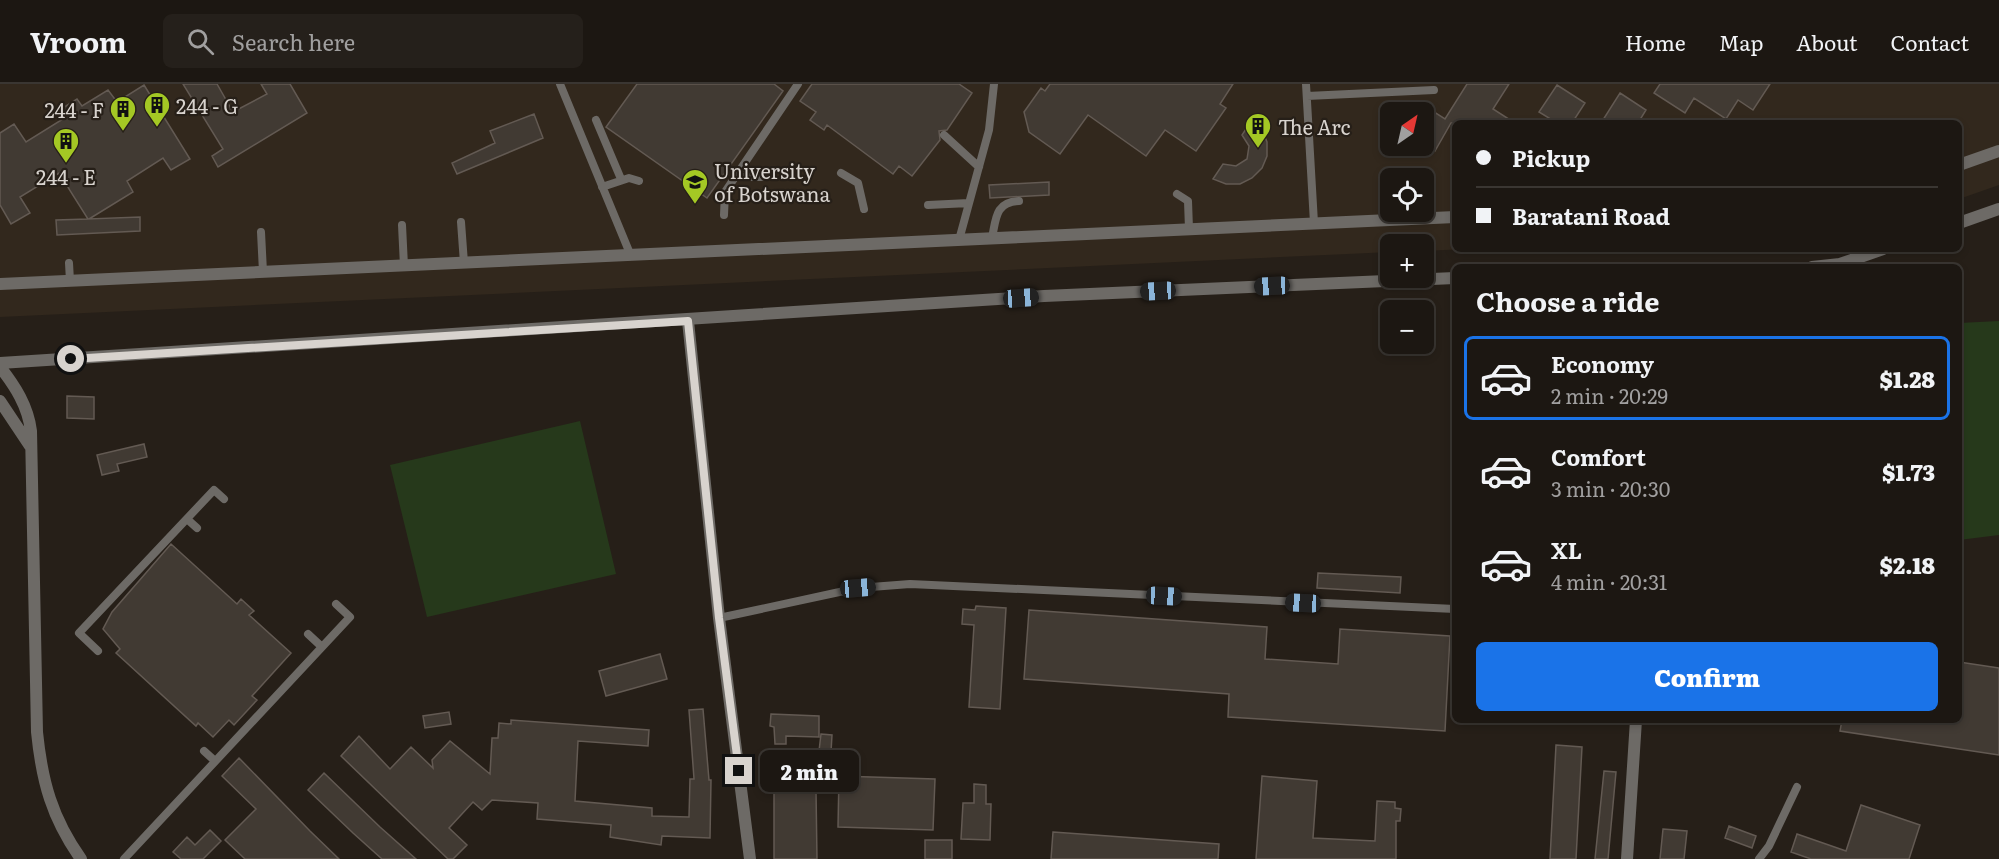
<!DOCTYPE html>
<meta charset="utf-8">
<style>
body{margin:0;font-family:Literata,serif;background:#25201b;color:#f1f3f6;height:100vh;display:flex;flex-direction:column;font-size:22px;white-space:nowrap}
*{box-sizing:border-box;margin:0}
p{font-size:20px;color:#a09f9f}
.icon{flex:none;width:33px;height:33px;fill:none;stroke:currentColor;stroke-width:2;stroke-linecap:round;stroke-linejoin:round}
.map{position:relative;flex:1;overflow:hidden}
.drawer{position:absolute;left:1452px;top:180px;width:510px;height:459px;display:flex;flex-direction:column;background:#1c1712;border-radius:9px;box-shadow:0 3px 9px #0003,0 0 0 2px #3a3632}
.drawer>*{flex:none}
.hud{position:absolute;left:1452px;top:36px;width:510px;height:132px;border-radius:9px;box-shadow:0 3px 9px #0003,0 0 0 2px #3a3632;display:grid;align-content:center;height:132px;padding:0 24px;background:#1c1712}
.needle{width:39px;rotate:34deg}
.buttons{position:absolute;left:1380px;top:18px;display:grid;gap:12px}
.buttons a{display:grid;place-items:center;width:54px;height:54px;border-radius:9px;background:#1c1712;box-shadow:0 3px 9px #0003,0 0 0 2px #3a3632;font-size:30px}
.end{position:absolute;width:27px;height:27px;margin:-14px;border:8px solid #d8d3ce;background:#111;box-shadow:0 0 0 3px #111}
.from{border-radius:50%}
.bubble{position:absolute;height:42px;border-radius:9px;background:#1c1712;box-shadow:0 3px 9px #0003,0 0 0 2px #3a3632;font-size:20px;font-weight:800;line-height:42px;text-align:center}
.car{position:absolute;width:18px;height:36px;margin:-18px -9px;border-radius:8px;box-shadow:0 0 4px 2px #0007;background:linear-gradient(#222 24%,#8ab4d8 0 40%,#222 0 76%,#8ab4d8 0 86%,#222 0)}
.hud b{display:flex;align-items:center;gap:21px;height:57px;font-size:22px}
.hud b+b{border-top:2px solid #3a3632}
.hud i{width:15px;height:15px;background:#f1f3f6}
ul{padding:0;list-style:none}
li{display:flex;align-items:center;gap:18px;height:84px;margin:0 12px 9px;padding:0 12px;border:3px solid transparent;border-radius:9px}
li div{flex:1}
li b{display:block;font-size:22px}
li em{font-style:normal;font-weight:800}
li.on{border-color:#1a73e8}
li>.icon{width:54px;height:54px;stroke-width:1.5}
h2{padding:0 24px;font-size:27px;line-height:72px}
.action{display:flex;gap:12px;margin-top:auto;padding:12px 24px}
.action a{flex:1;height:69px;border-radius:9px;background:#1a73e8;color:#fff;font-size:24px;font-weight:800;line-height:69px;text-align:center}
header{display:flex;align-items:center;gap:36px;box-sizing:border-box;height:84px;padding:0 30px;background:#1c1712;border-bottom:2px solid #3a3632}
header strong{font-size:28px}
nav{display:flex;gap:33px;margin-inline-start:auto;font-size:21px}
.search{width:420px;height:54px;background:#25201b;display:flex;align-items:center;gap:15px;box-sizing:border-box;padding:0 21px;border-radius:9px;color:#a09f9f;font-size:22px}
.map>svg:first-child{display:block}
.built{fill:#32281d;fill-rule:evenodd}
.green{fill:#26391b}
.building{fill:#413a33;stroke:#635a53;stroke-width:1.5}
.lines{fill:none;stroke-linecap:round;stroke-linejoin:round}
.service{stroke:#6d6a66;stroke-width:8}
.minor{stroke:#6d6a66;stroke-width:12}
.route{stroke:#d8d3ce;stroke-width:8}
.labels{text-anchor:middle;dominant-baseline:central;stroke-width:4.5;stroke-linejoin:round;paint-order:stroke}
.poi-label{font-size:20px;fill:#d8d3ce;stroke:#261f18;text-anchor:start}
</style>
<header>
<strong>Vroom</strong>
<div class="search"><svg class="icon" aria-label="search" viewBox="0 0 24 24"><circle cx="10" cy="10" r="6"/><path d="M15 15l6 6"/></svg>Search here</div>
<nav><a>Home</a><a>Map</a><a>About</a><a>Contact</a></nav>
</header>
<div class="map">
<svg width="1999" height="775" viewBox="0 0 1999 775">
<rect width="100%" height="100%" fill="#261f18"/>
<path class="built" d="M0,0H1999V101L1959,115V39H1455V165H1465L1424,167V160H1390V168L0,233ZM1390,28H1424V62H1390ZM1390,94H1424V128H1390Z"/>
<path class="green" d="M1999,237V451L1959,456V239Z
M580,337L616,490L427,533L390,381Z"/>
<path class="building" d="M183,0H217L233,28L267,10L261,0H290L307,29L218,83L212,72L223,65Z
M637,0H774L783,7L707,114L606,43Z
M812,0H959L972,9L947,46L939,47L940,56L912,92L899,82L893,90L827,41L824,46L810,36L816,28L800,17Z
M1050,0H1233L1220,20L1226,24L1196,67L1165,46L1146,72L1088,31L1060,70L1029,48L1024,28L1041,4L1045,7Z
M1467,0H1509L1493,25L1515,39H1451L1435,67L1424,59V31L1428,24L1445,35Z
M1660,0H1770L1753,26L1738,16L1726,35L1694,14L1685,29L1654,9Z
M144,1L190,75L171,86L163,74L127,97L133,108L89,135L140,133V147L57,151L56,136L88,135L59,89L20,113L30,129L11,140L0,121V49L14,40L26,58L63,35L58,27L77,15L82,22L108,6L117,18Z
M1557,1L1585,19L1572,39H1557L1539,28Z
M1620,9L1646,26L1638,39H1601Z
M534,30L543,54L457,90L452,79L495,59L490,47Z
M1252,36L1262,46L1267,58V72L1262,84L1252,94L1240,100H1226L1213,95L1223,80L1236,82L1247,75L1249,62L1242,51Z
M1049,98V111L990,114L989,101Z
M67,312L94,313V335L67,334Z
M144,360L147,373L117,380L119,387L102,391L97,371Z
M171,460L237,520L241,515L254,527L249,531L291,569L252,612L257,616L234,641L229,636L213,653L198,639L196,642L116,569L120,565L103,545L112,528Z
M1318,489L1401,493L1400,509L1317,504Z
M976,522L1006,524L1000,625L969,623L974,541L962,540L963,525L975,526Z
M1029,526L1267,543L1265,575L1338,580L1340,545L1450,552L1445,647L1228,633L1229,610L1024,595Z
M660,570L667,595L606,612L599,587Z
M1959,578L1999,584V671L1840,647L1842,636H1959Z
M703,625L709,696H711L710,754L662,752L661,761L610,753L611,741L537,735L538,719L492,716L482,726L473,718L449,744L467,761L453,775H448L341,672L359,652L390,685L411,663L433,684L432,676L450,657L490,690L492,654H498L499,639L511,640V636L649,646L648,662L578,657L575,717L652,724V732L689,733L690,695H694L689,626Z
M449,628L451,640L425,644L423,632Z
M771,630L819,632V653L786,652V660H775L774,643L770,642Z
M821,650L832,651L831,668L819,667Z
M1556,661L1582,663L1576,775H1550Z
M239,674L310,747L339,775H245L225,756L256,725L222,692Z
M1604,687L1616,688L1608,775H1595Z
M324,689L380,743L416,775H382L353,749L308,706Z
M839,692L935,695L933,746L838,743Z
M1262,692L1317,697L1313,754L1375,757L1377,717L1395,718V724L1401,725L1400,737H1396V775H1256Z
M774,695H786V706H816L817,775H774Z
M974,700L986,701V720H991L990,756L961,755L963,719H974Z
M1861,721L1920,741L1909,775H1811L1791,768L1797,750L1846,767Z
M1729,742L1756,752L1752,764L1725,754Z
M1663,745L1687,747L1684,775H1660Z
M210,746L221,757L203,775H181L173,768L187,753L195,761Z
M1053,748L1219,760L1218,775H1051Z
M925,756H952V775H925Z"/>
<g class="lines">
<path class="service" d="M560,0L631,172
M1306,0L1314,139
M1307,12L1434,6
M596,36L621,95
M944,51L979,83
M841,89L858,99L864,125
M736,93H761
M602,103L629,94L639,97
M1177,110L1188,117L1189,145
M928,121L969,119
M724,131L725,108L798,0
M461,138L464,179
M402,141L404,182
M261,148L263,188
M992,154C996,135 995,118 1019,117
M959,156L989,46L994,0
M69,179L70,197
M187,435L197,444
M719,534L858,504L910,500L1455,525
M308,550L322,563
M98,567L79,549L214,406L224,415
M204,667L215,677
M124,775L350,533L336,520
M1759,775L1769,762L1797,703"/>
<path class="minor" d="M1959,81L1999,67
M1959,139L1999,125
M1812,183L1840,180L1883,165
M0,200L1455,133
M688,237L719,534L750,775
M0,279L1044,212L1455,194
M0,283C15,302 28,322 31,347L37,648C42,698 52,734 81,775
M0,317L30,362
M1627,775L1636,636"/>
</g>
<g class="lines">
<path class="route" d="M71,275L688,237L719,534L739,687"/>
</g>
<defs>
<g id="building-pin" transform="scale(1.35)"><path d="M0 17L-7.5 6A9.5 9.5 0 1 1 7.5 6Z" fill="#a4c824" stroke="#261f18"/><path d="M-4-6H4V6H1V3H-1V6H-4ZM-2.5-4.3h1.7v1.8h-1.7ZM.8-4.3h1.7v1.8H.8ZM-2.5-1h1.7V.8h-1.7ZM.8-1h1.7V.8H.8Z" fill="#111"/></g>
<g id="university-pin" transform="scale(1.35)"><path d="M0 17L-7.5 6A9.5 9.5 0 1 1 7.5 6Z" fill="#a4c824" stroke="#261f18"/><path d="M0-5L7-2L0 1L-7-2ZM-4 1L0 2.5L4 1V4Q0 6-4 4Z" fill="#111"/></g>
</defs>
<g fill-rule="evenodd">
<use href="#building-pin" x="157" y="21"/>
<use href="#building-pin" x="123" y="25"/>
<use href="#building-pin" x="1258" y="42"/>
<use href="#building-pin" x="66" y="57"/>
<use href="#university-pin" x="695" y="98"/>
</g>
<g class="labels">
<g class="poi-label">
<text x="176" y="21">244 - G</text>
<text x="104" y="25" text-anchor="end">244 - F</text>
<text x="1278" y="42">The Arc</text>
<text x="714" y="86">University<tspan x="714" dy="23">of Botswana</tspan></text>
<text x="66" y="92" text-anchor="middle">244 - E</text>
</g>
</g>
</svg>
<div class="buttons">
<a><svg class="needle" viewBox="-14 -14 28 28"><path d="M0-13l5 13h-10z" fill="#e53935"/><path d="M0 13l5-13h-10z" fill="#a09f9f"/></svg></a>
<a><svg class="icon" aria-label="locate" viewBox="0 0 24 24"><circle cx="12" cy="12" r="6"/><path d="M12 2v4M12 18v4M2 12h4M18 12h4"/></svg></a>
<a>+</a>
<a>−</a>
</div>
<i class="end from" style="left:71px;top:275px"></i>
<i class="end" style="left:739px;top:687px"></i>
<div class="bubble" style="left:760px;top:666px;width:99px">2 min</div>
<i class="car" style="left:1272px;top:202px;rotate:267deg"></i>
<i class="car" style="left:1158px;top:207px;rotate:267deg"></i>
<i class="car" style="left:1021px;top:214px;rotate:86deg"></i>
<i class="car" style="left:858px;top:504px;rotate:85deg"></i>
<i class="car" style="left:1164px;top:512px;rotate:93deg"></i>
<i class="car" style="left:1303px;top:519px;rotate:273deg"></i>
<div class="hud">
<b><i class="from"></i>Pickup</b>
<b><i></i>Baratani Road</b>
</div>
<section class="drawer">
<h2>Choose a ride</h2>
<ul>
<li class="on"><svg class="icon" aria-label="car" viewBox="0 0 24 24"><path d="M5 17H2v-5l4-1 3-4h7l3 4 3 1v5h-3M9 17h6M6 11h13"/><circle cx="7" cy="17" r="2"/><circle cx="17" cy="17" r="2"/></svg><div><b>Economy</b><p>2 min · 20:29</p></div><em>$1.28</em></li>
<li><svg class="icon" aria-label="car" viewBox="0 0 24 24"><path d="M5 17H2v-5l4-1 3-4h7l3 4 3 1v5h-3M9 17h6M6 11h13"/><circle cx="7" cy="17" r="2"/><circle cx="17" cy="17" r="2"/></svg><div><b>Comfort</b><p>3 min · 20:30</p></div><em>$1.73</em></li>
<li><svg class="icon" aria-label="car" viewBox="0 0 24 24"><path d="M5 17H2v-5l4-1 3-4h7l3 4 3 1v5h-3M9 17h6M6 11h13"/><circle cx="7" cy="17" r="2"/><circle cx="17" cy="17" r="2"/></svg><div><b>XL</b><p>4 min · 20:31</p></div><em>$2.18</em></li>
</ul>
<div class="action"><a>Confirm</a></div>
</section>
</div>
